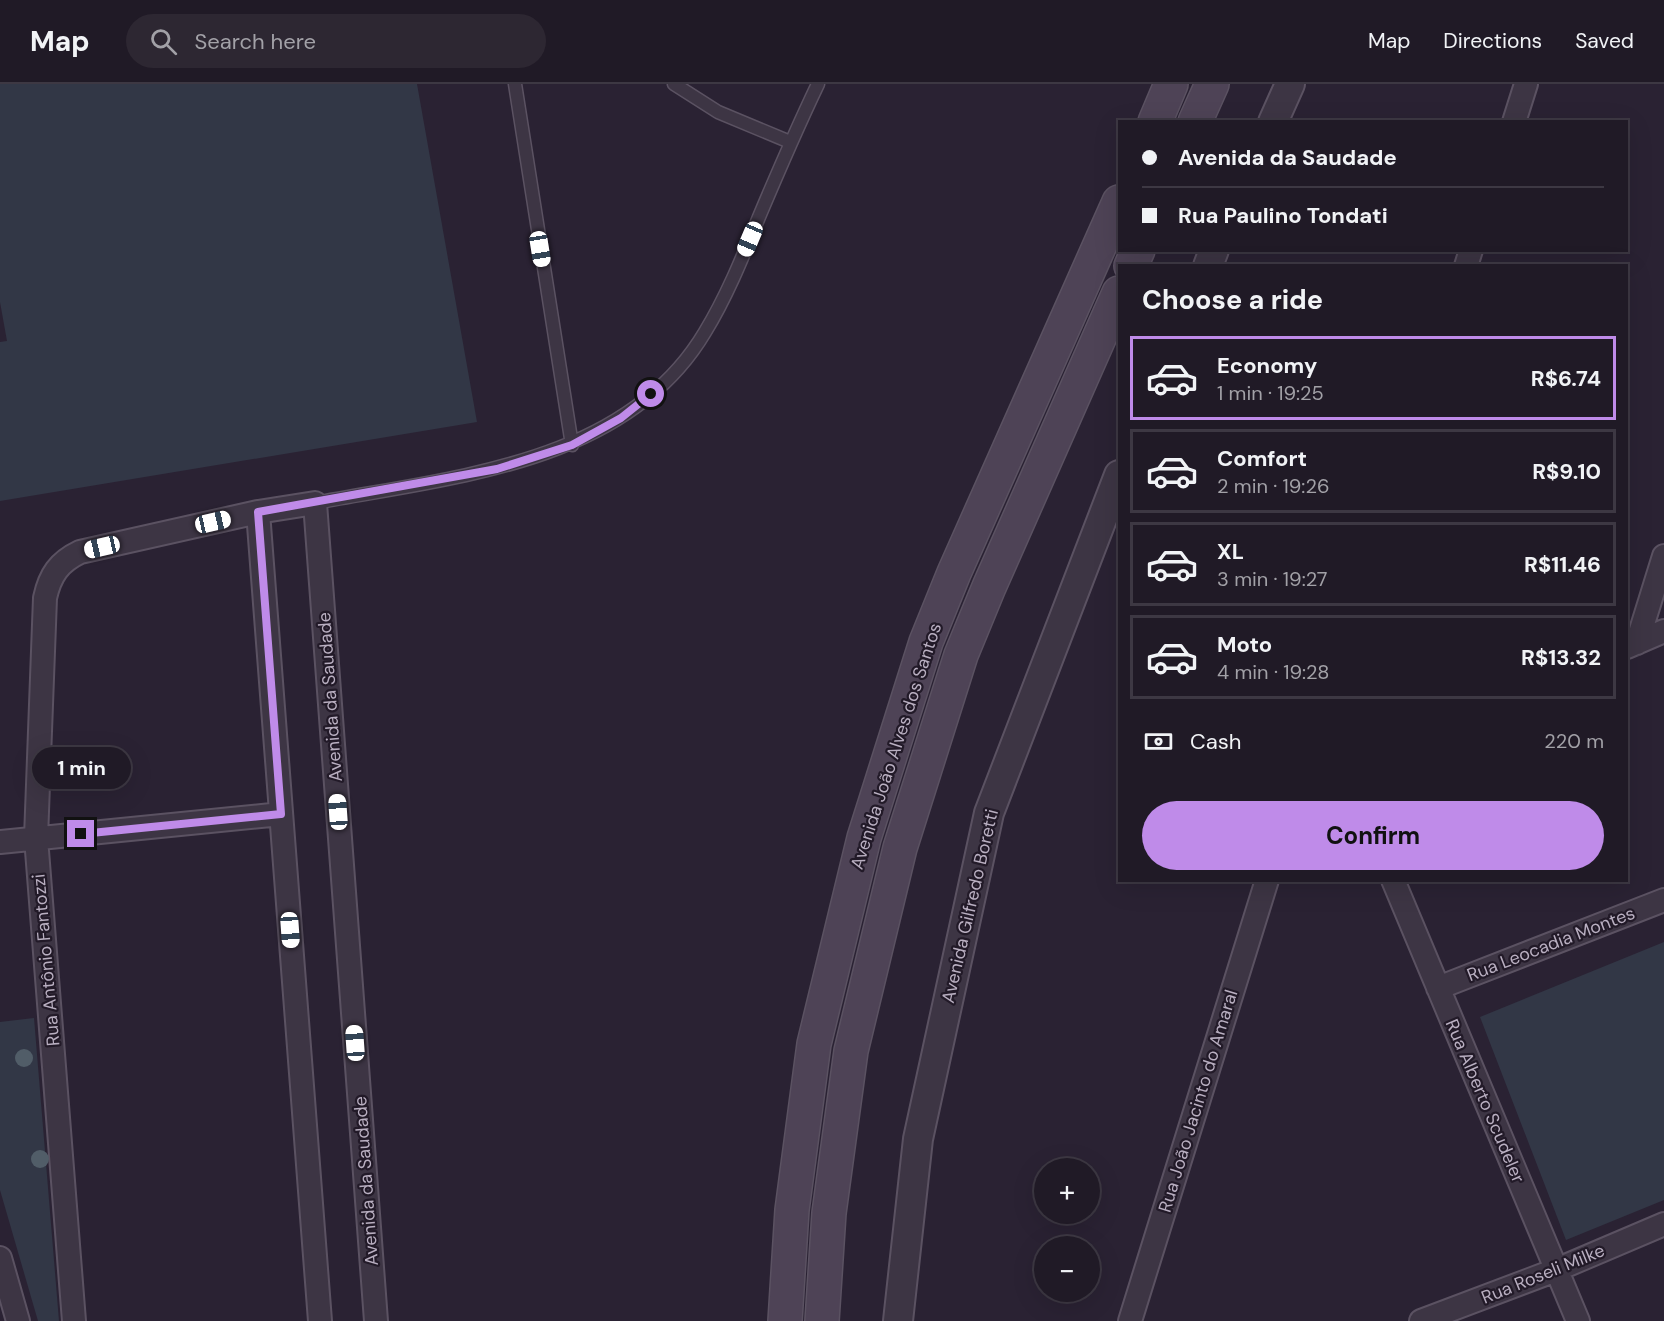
<!DOCTYPE html>
<meta charset="utf-8">
<style>
body{margin:0;font-family:"DM Sans",sans-serif;background:#2d2732;color:#f1f3f6;height:100vh;display:flex;flex-direction:column;font-size:22px;white-space:nowrap}
*{box-sizing:border-box;margin:0}
p{font-size:20px;color:#a2a1a7}
.icon{flex:none;width:33px;height:33px;fill:none;stroke:currentColor;stroke-width:2;stroke-linecap:round;stroke-linejoin:round}
.map{position:relative;flex:1;overflow:hidden}
.panel{position:absolute;left:1118px;top:180px;width:510px;height:618px;display:flex;flex-direction:column;background:#201a26;border-radius:0px;box-shadow:0 6px 24px #0002,0 0 0 2px #3d3843}
.panel>*{flex:none}
.hud{position:absolute;left:1118px;top:36px;width:510px;height:132px;border-radius:0px;box-shadow:0 6px 24px #0002,0 0 0 2px #3d3843;display:grid;align-content:center;height:132px;padding:0 24px;background:#201a26}
.controls{position:absolute;left:1034px;top:1074px;display:grid;gap:12px}
.controls a{display:grid;place-items:center;width:66px;height:66px;border-radius:50%;background:#201a26;box-shadow:0 6px 24px #0002,0 0 0 2px #3d3843;font-size:30px}
.end{position:absolute;width:27px;height:27px;margin:-14px;border:8px solid #bf8be9;background:#111;box-shadow:0 0 0 3px #111}
.from{border-radius:50%}
.bubble{position:absolute;height:42px;border-radius:21px;background:#201a26;box-shadow:0 6px 24px #0002,0 0 0 2px #3d3843;font-size:20px;font-weight:700;line-height:42px;text-align:center}
.car{position:absolute;width:18px;height:36px;margin:-18px -9px;border-radius:8px;box-shadow:0 0 4px 2px #0007;background:linear-gradient(#fff 24%,#345 0 40%,#fff 0 76%,#345 0 86%,#fff 0)}
.hud b{display:flex;align-items:center;gap:21px;height:57px;font-size:22px}
.hud b+b{border-top:2px solid #3d3843}
.hud i{width:15px;height:15px;background:#f1f3f6}
ul{padding:0;list-style:none}
li{display:flex;align-items:center;gap:18px;height:84px;margin:0 12px 9px;padding:0 12px;border:3px solid #3d3843;border-radius:0px}
li div{flex:1}
li b{display:block;font-size:22px}
li em{font-style:normal;font-weight:700}
li.selected{border-color:#bf8be9}
li>.icon{width:54px;height:54px;stroke-width:1.5}
h2{padding:0 24px;font-size:27px;line-height:72px}
.pay{display:flex;align-items:center;gap:15px;height:66px;padding:0 24px;font-size:22px}
.pay p{margin-inline-start:auto}
.primary-button{display:flex;gap:12px;margin-top:auto;padding:12px 24px}
.primary-button a{flex:1;height:69px;border-radius:36px;background:#bf8be9;color:#111;font-size:24px;font-weight:700;line-height:69px;text-align:center}
header{display:flex;align-items:center;gap:36px;box-sizing:border-box;height:84px;padding:0 30px;background:#201a26;border-bottom:2px solid #3d3843}
header strong{font-size:28px}
nav{display:flex;gap:33px;margin-inline-start:auto;font-size:21px}
.search{width:420px;height:54px;background:#2d2732;display:flex;align-items:center;gap:15px;box-sizing:border-box;padding:0 21px;border-radius:33px;color:#a2a1a7;font-size:22px}
.map>svg:first-child{display:block}
.green{fill:#323746}
.lines{fill:none;stroke-linecap:round;stroke-linejoin:round}
.service-casing{stroke:#5b5262;stroke-width:15}
.minor-casing{stroke:#5b5262;stroke-width:26}
.tertiary-casing{stroke:#5b5262;stroke-width:32}
.secondary-casing{stroke:#5b5262;stroke-width:36}
.service{stroke:#3d3544;stroke-width:12}
.minor{stroke:#3d3544;stroke-width:22}
.tertiary{stroke:#3d3544;stroke-width:28}
.secondary{stroke:#4e4356;stroke-width:33}
.tree{fill:#515d68}
.route{stroke:#bf8be9;stroke-width:8}
.labels{text-anchor:middle;dominant-baseline:central;stroke-width:4.5;stroke-linejoin:round;paint-order:stroke}
.street-label{font-size:18px;fill:#b9afc1;stroke:#221a28}
</style>
<header>
<strong>Map</strong>
<div class="search"><svg class="icon" aria-label="search" viewBox="0 0 24 24"><circle cx="10" cy="10" r="6"/><path d="M15 15l6 6"/></svg>Search here</div>
<nav><a>Map</a><a>Directions</a><a>Saved</a></nav>
</header>
<div class="map">
<svg width="1664" height="1237" viewBox="0 0 1664 1237">
<rect width="100%" height="100%" fill="#2a2233"/>
<path class="green" d="M0,0H417L477,338L0,417V258L7,257L0,218Z
M1664,858V1116L1566,1156L1480,933Z
M34,934L59,1237H38L0,1106V938Z"/>
<g class="lines">
<g class="service-casing">
<path id="service" d="M515,0L572,361
M674,0L718,28L790,58
M315,419C451,393 626,381 705,248C727,212 743,172 759,133C778,88 797,44 818,0"/>
</g>
<g class="minor-casing">
<path id="minor" d="M1514,38L1526,0
M1466,182L1471,166
M258,428L320,1237
M1637,559L1664,472
M1627,563L1664,547
M0,758L281,730
M1393,796L1578,1237
M1438,904L1664,816
M0,1174L18,1237
M74,1237L36,754L45,514C50,491 59,478 80,468L258,428L315,419L376,1237
M1130,1237L1267,796
M1421,1237L1556,1186L1664,1140"/>
</g>
<g class="tertiary-casing">
<path id="tertiary" d="M1273,38L1290,0
M1208,182L1214,166
M898,1237L918,1055L989,729L1119,391"/>
</g>
<g class="secondary-casing">
<path id="secondary" d="M1155,38L1171,0
M1195,38L1212,0
M1131,182L1138,166
M785,1237L792,1126L814,960L864,754L926,558L954,489L1119,118
M822,1237L829,1129L851,967L900,764L961,571L989,503L1119,209"/>
</g>
<use href="#service" class="service"/>
<use href="#minor" class="minor"/>
<use href="#tertiary" class="tertiary"/>
<use href="#secondary" class="secondary"/>
</g>
<g class="tree">
<circle cx="24" cy="974" r="9"/>
<circle cx="40" cy="1075" r="9"/>
</g>
<g class="lines">
<path class="route" d="M81,750L281,730L258,428L497,385L572,361L621,334L651,310"/>
</g>
<g class="labels">
<g class="street-label">
<text transform="translate(330 613) rotate(-94)">Avenida da Saudade</text>
<text transform="translate(896 662) rotate(-72)">Avenida João Alves dos Santos</text>
<text transform="translate(970 822) rotate(-77)">Avenida Gilfredo Boretti</text>
<text transform="translate(1551 860) rotate(-21)">Rua Leocadia Montes</text>
<text transform="translate(46 876) rotate(-95)">Rua Antônio Fantozzi</text>
<text transform="translate(1198 1017) rotate(-73)">Rua João Jacinto do Amaral</text>
<text transform="translate(1485 1017) rotate(67)">Rua Alberto Scudeler</text>
<text transform="translate(366 1097) rotate(-94)">Avenida da Saudade</text>
<text transform="translate(1543 1190) rotate(-22)">Rua Roseli Milke</text>
</g>
</g>
</svg>
<div class="controls">
<a>+</a>
<a>−</a>
</div>
<i class="end from" style="left:651px;top:310px"></i>
<i class="end" style="left:81px;top:750px"></i>
<div class="bubble" style="left:32px;top:663px;width:99px">1 min</div>
<i class="car" style="left:750px;top:155px;rotate:203deg"></i>
<i class="car" style="left:540px;top:165px;rotate:171deg"></i>
<i class="car" style="left:213px;top:438px;rotate:77deg"></i>
<i class="car" style="left:102px;top:463px;rotate:257deg"></i>
<i class="car" style="left:338px;top:728px;rotate:356deg"></i>
<i class="car" style="left:290px;top:846px;rotate:176deg"></i>
<i class="car" style="left:355px;top:959px;rotate:356deg"></i>
<div class="hud">
<b><i class="from"></i>Avenida da Saudade</b>
<b><i></i>Rua Paulino Tondati</b>
</div>
<section class="panel">
<h2>Choose a ride</h2>
<ul>
<li class="selected"><svg class="icon" aria-label="car" viewBox="0 0 24 24"><path d="M5 17H2v-5l4-1 3-4h7l3 4 3 1v5h-3M9 17h6M6 11h13"/><circle cx="7" cy="17" r="2"/><circle cx="17" cy="17" r="2"/></svg><div><b>Economy</b><p>1 min · 19:25</p></div><em>R$6.74</em></li>
<li><svg class="icon" aria-label="car" viewBox="0 0 24 24"><path d="M5 17H2v-5l4-1 3-4h7l3 4 3 1v5h-3M9 17h6M6 11h13"/><circle cx="7" cy="17" r="2"/><circle cx="17" cy="17" r="2"/></svg><div><b>Comfort</b><p>2 min · 19:26</p></div><em>R$9.10</em></li>
<li><svg class="icon" aria-label="car" viewBox="0 0 24 24"><path d="M5 17H2v-5l4-1 3-4h7l3 4 3 1v5h-3M9 17h6M6 11h13"/><circle cx="7" cy="17" r="2"/><circle cx="17" cy="17" r="2"/></svg><div><b>XL</b><p>3 min · 19:27</p></div><em>R$11.46</em></li>
<li><svg class="icon" aria-label="car" viewBox="0 0 24 24"><path d="M5 17H2v-5l4-1 3-4h7l3 4 3 1v5h-3M9 17h6M6 11h13"/><circle cx="7" cy="17" r="2"/><circle cx="17" cy="17" r="2"/></svg><div><b>Moto</b><p>4 min · 19:28</p></div><em>R$13.32</em></li>
</ul>
<div class="pay"><svg class="icon" aria-label="cash" viewBox="0 0 24 24"><path d="M3 7h18v10H3z"/><circle cx="12" cy="12" r="2"/></svg>Cash<p>220 m</p></div>
<div class="primary-button"><a>Confirm</a></div>
</section>
</div>
